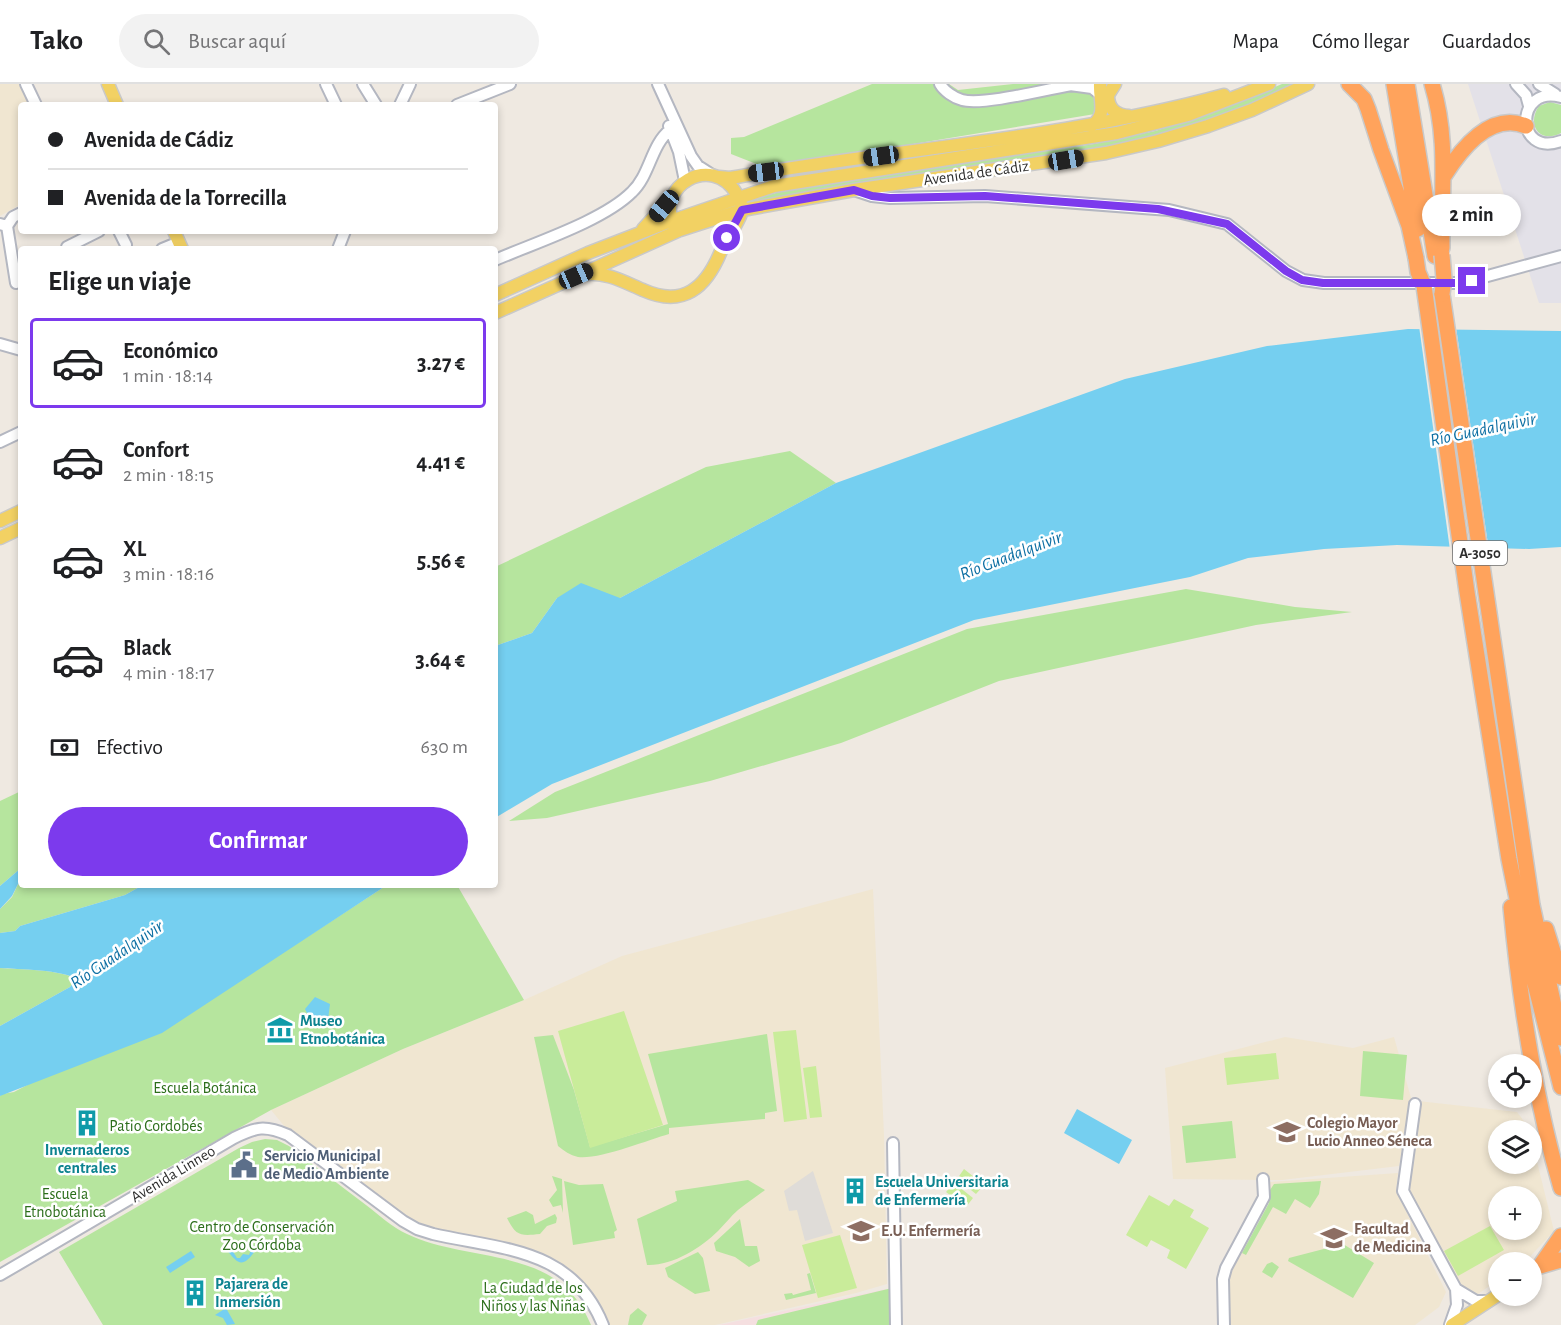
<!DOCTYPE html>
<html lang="es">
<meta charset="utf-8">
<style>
body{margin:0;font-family:"Alegreya Sans",sans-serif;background:#f2f2f2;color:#202124;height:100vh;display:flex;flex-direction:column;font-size:22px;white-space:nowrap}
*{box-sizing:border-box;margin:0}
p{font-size:20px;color:#757577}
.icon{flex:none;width:33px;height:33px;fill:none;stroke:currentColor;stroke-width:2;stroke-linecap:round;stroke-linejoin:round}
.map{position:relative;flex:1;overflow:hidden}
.panel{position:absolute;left:18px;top:162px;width:480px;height:642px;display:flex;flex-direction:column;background:#fff;border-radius:6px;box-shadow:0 3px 9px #0003}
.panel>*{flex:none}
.hud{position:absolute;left:18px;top:18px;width:480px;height:132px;border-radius:6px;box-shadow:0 3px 9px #0003;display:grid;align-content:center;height:132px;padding:0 30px;background:#fff}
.tools{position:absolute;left:1488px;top:970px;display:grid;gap:12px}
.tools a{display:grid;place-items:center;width:54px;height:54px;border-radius:50%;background:#fff;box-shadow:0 3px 9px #0003;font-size:30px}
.end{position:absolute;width:27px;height:27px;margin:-14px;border:8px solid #7c3aed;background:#fff;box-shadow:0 0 0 3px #fff}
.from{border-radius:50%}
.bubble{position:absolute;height:42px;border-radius:21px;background:#fff;box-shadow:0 3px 9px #0003;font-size:20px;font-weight:700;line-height:42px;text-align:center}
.car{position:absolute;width:18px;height:36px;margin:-18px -9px;border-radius:8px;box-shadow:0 0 4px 2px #0007;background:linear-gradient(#222 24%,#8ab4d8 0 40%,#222 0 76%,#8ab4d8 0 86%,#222 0)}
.hud b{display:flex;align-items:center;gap:21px;height:57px;font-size:22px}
.hud b+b{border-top:2px solid #e0e0e0}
.hud i{width:15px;height:15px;background:#202124}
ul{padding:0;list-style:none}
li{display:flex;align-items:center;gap:18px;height:90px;margin:0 12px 9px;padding:0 18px;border:3px solid transparent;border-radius:6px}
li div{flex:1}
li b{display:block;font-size:22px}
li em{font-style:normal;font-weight:700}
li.selected{border-color:#7c3aed}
li>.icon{width:54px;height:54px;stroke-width:1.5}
h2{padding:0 30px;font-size:27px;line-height:72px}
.pay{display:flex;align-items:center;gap:15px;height:66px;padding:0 30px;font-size:22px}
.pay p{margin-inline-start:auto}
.action{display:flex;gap:12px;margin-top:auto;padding:12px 30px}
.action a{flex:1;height:69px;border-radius:36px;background:#7c3aed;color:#fff;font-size:24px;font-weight:700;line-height:69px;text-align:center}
header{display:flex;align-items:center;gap:36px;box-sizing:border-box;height:84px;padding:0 30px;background:#fff;border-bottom:2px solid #e0e0e0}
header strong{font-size:28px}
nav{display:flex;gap:33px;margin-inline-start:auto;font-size:21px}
.search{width:420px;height:54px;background:#f2f2f2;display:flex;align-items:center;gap:15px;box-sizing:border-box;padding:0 21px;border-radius:33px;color:#757577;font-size:22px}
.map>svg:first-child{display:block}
.industrial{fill:#e3e1e8}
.education{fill:#f0e6d1;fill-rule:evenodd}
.medical{fill:#f5dfe0}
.green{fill:#b6e59e}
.pitch{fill:#c9ec9a}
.plaza{fill:#dfdcd8}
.water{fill:#75cff0}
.pier{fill:#efe9e1}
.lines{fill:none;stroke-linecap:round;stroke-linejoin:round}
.minor-casing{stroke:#b4b7c1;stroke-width:14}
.major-casing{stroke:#c9c9c9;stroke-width:15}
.highway-casing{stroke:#c9c9c9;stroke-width:18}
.minor{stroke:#fff;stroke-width:10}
.major{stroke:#f2d163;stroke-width:12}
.highway{stroke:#ffa35c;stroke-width:15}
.highway-bridge-casing{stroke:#c9c9c9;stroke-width:18;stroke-linecap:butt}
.highway-bridge{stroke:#ffa35c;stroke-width:15}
.route{stroke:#7c3aed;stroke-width:8}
.labels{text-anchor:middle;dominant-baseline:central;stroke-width:5;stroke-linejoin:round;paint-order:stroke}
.shield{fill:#fff;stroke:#6d6d6d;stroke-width:1.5}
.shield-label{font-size:15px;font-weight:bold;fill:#2e2e2e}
.street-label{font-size:16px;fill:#2e2e2e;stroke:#fff}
.culture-label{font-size:16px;font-weight:bold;fill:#0d838f;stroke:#fff;text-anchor:start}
.park-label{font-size:16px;fill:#2c6e1b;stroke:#fff}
.education-label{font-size:16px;font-weight:bold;fill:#785e54;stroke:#fff;text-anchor:start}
.service-label{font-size:16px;font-weight:bold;fill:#4e5e75;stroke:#fff;text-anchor:start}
.water-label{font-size:18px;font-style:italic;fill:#0d6fa3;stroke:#fff}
</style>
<header>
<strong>Tako</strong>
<div class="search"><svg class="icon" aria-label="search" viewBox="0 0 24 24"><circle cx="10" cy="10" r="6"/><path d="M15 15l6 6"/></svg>Buscar aquí</div>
<nav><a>Mapa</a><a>Cómo llegar</a><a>Guardados</a></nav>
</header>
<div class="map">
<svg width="1561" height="1241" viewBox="0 0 1561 1241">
<rect width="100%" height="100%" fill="#efe9e1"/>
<path class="industrial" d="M1468,0H1561V219H1539Z"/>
<path class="education" d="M0,0H19L29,21H21V120L0,132Z
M873,805L884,1051L887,1200L856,1209L715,1241H607L598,1218L581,1195L559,1179L535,1168L436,1149L410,1139L290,1049L271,1026L403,965L524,916L622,872Z
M1285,953L1353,964L1394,953L1411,1014L1399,1082L1282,1096L1173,1095L1165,984Z
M1418,1017L1517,1028L1527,1041L1529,1047H1498V1080H1532V1057L1554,1147L1524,1179H1498V1196L1478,1210L1459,1200L1407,1104ZM1498,1113H1532V1146H1498Z
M1398,1089L1396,1107L1446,1208L1439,1223L1415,1241H1229V1192L1271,1116L1269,1098Z"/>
<path class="medical" d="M886,1205V1241H719Z"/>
<path class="green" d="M872,0H949L958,6L1013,0H1098L1101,29L840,72L759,81L731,70V54L744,53Z
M1282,0H1296L1224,32L1118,61L861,99L758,118L757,114L798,103L1094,60L1155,47L1210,30Z
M1550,18L1561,21V49C1540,60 1526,41 1539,22Z
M790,367L836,399L620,514H557L532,549L495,562V483L706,383Z
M1186,505L1295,523L1352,528L1256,541L999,597L841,659L710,697L547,734L509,737L555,708L967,545Z
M21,707V784L0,802V717Z
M18,800L25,802L143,801L125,811L20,842L15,847L0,849V825L12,813Z
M387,801H457L524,916L403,965L271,1026L0,1178V1012L2,1010L14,1008L304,855Z
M0,884C17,885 64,886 76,895L70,903L0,942Z
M767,950L777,1027L765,1029V1035L669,1044V1050C648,1056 598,1076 578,1073C570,1071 564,1067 558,1062L534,953L553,951L574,1006L590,1063L668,1040L648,970Z
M1363,967L1407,971L1403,1016L1360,1012Z
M1232,1037L1236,1074L1186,1079L1182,1042Z
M265,1055L277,1056L289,1062C314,1082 340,1101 366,1121C379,1131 392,1143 407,1150C473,1181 558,1160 591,1241H103L59,1168L239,1064L252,1058Z
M552,1092L562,1095L563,1129L561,1121L553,1123L549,1116L557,1106Z
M748,1096L765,1106C756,1113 747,1119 738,1126C731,1132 725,1140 718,1147C701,1164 672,1182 647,1181L637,1135L677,1117L675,1107Z
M564,1097L579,1101L603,1100L617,1146L614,1148L615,1154L573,1161Z
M1321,1097L1319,1110L1310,1124L1295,1115L1286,1130L1273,1123L1246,1171L1242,1169L1269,1119L1270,1106L1274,1100Z
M526,1127L533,1131L535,1140L555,1130L557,1134L556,1139L547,1142L540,1150C520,1152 516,1152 507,1134Z
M740,1135L745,1162H757L760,1177L749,1183L735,1173L716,1167L714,1159Z
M1343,1160L1374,1179L1353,1214L1288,1177L1289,1174Z
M698,1168L703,1174L710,1207L695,1210L668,1193L665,1184Z
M1272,1178L1279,1183L1272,1194L1262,1188L1267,1180Z
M810,1189L816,1209L786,1216L784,1210L792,1209L793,1211L811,1206L807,1190Z
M892,1204V1241H756L758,1236Z
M638,1224L647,1231L642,1241H628L630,1231Z"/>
<path class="pitch" d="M624,927L663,1041L590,1064L558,947Z
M796,946L807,1035L784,1038L773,948Z
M1276,969L1279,995L1227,1001L1224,974Z
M816,982L822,1033L810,1034L803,984Z
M964,1085L984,1101L976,1110L957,1095Z
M954,1099L973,1114L966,1123L946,1108Z
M1149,1111L1169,1122L1174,1115L1194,1126L1190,1133L1209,1144L1186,1185L1167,1174L1170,1166L1151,1156L1147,1163L1126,1151Z
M1490,1142L1504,1166L1458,1192L1444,1167Z
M840,1151L857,1204L818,1214L802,1161Z"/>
<path class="plaza" d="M813,1087L833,1149L805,1157L797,1126L789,1127L784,1107Z"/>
<path class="water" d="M1408,245L1561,247V463L1529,465L1397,461L1324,465L1248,474L1190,493L974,536L552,700L495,734V562L532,549L557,514L581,499L620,514L836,399L1125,295L1267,262Z
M21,784V801L18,800L12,812L0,825V802Z
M143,801H387L162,949L0,1012V942L70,903L76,895C65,886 16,885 0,884V849L15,847L20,842L125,811Z
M315,913L330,920L328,936L312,939L305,925Z
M1077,1025L1132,1056L1119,1080L1064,1049Z
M253,1161L255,1167C242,1185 238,1180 226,1165L230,1163L237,1174H240L243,1170L249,1171Z
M191,1167L195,1173L170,1189L166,1183Z
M226,1224L235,1240L227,1241L223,1234L215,1231Z"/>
<path class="pier" d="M1419,242L1456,243L1489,467L1450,466Z"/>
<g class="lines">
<g class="minor-casing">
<path id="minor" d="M26,0L36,21
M326,0L336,21
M363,0L376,21
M658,0L691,72L698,82L712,91
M940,0C944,7 954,14 962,16C983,22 1052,4 1077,0
M1516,0L1526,11L1529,22
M1539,0L1555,10
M1070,1L1092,4L1101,11
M1561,13C1515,0 1514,74 1561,57
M400,21L410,0
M457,21L510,0
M669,42L679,68L685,97
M854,106L872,112L890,114L985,112L1169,126L1227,140L1286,187L1303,196L1324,199H1462L1561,172
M0,140L7,142L13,133L21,129
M7,142L16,199
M119,147L126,161
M69,165L67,163L99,147
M162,165L179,158
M338,165L345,147
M495,176C534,159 603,137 632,108C650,91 651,61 670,46
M0,260L21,266
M0,358L21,348
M1415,1020L1403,1107L1456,1205L1476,1217H1488
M893,1059L896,1241
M0,1191L234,1054C256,1043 265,1041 288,1051L403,1137L417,1145L433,1150C504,1166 572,1164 603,1241
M1224,1241L1223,1195L1226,1184L1264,1113L1263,1095
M1450,1241L1457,1221L1456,1205"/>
</g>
<g class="major-casing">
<path id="major" d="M108,0L117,21
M1115,0L1108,11C1108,25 1116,31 1129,32
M1091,42C1108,31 1099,16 1100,0
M719,93L730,94C894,65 1062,55 1224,11
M643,145L671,114
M174,147L182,165
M586,190C607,188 624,198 643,206C683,224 706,204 721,167C725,156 741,136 742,126C742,120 739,114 736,109C712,69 654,102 674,142
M495,211L588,169L671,137L774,102L1117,49L1188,31L1269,0
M495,229L680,146L742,126L854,106L1106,69L1158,57L1208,42L1252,26L1308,0
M0,437L21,427
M0,454L21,444
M1452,1241L1498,1211"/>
</g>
<g class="highway-casing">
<path id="highway" d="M1349,0L1364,15L1368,25L1381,66L1409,142L1416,174
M1394,0L1418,145
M1407,0L1435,172
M1432,0C1449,56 1441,106 1442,164
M1444,92C1461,65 1490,27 1526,42
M1424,202L1467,508L1509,775L1532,888L1561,1003
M1442,210L1532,821L1561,954
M1511,823C1520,918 1534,1012 1561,1104
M1546,845L1561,893
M1540,1182L1561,1152
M1540,1182L1561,1176"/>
</g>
<use href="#minor" class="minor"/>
<use href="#major" class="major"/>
<use href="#highway" class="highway"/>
<g class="highway-bridge-casing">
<path id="highway-bridge" d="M1442,171L1444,195L1442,210
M1416,174L1418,188L1424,202"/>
</g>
<use href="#highway-bridge" class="highway-bridge"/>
</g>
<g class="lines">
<path class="route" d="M727,154L742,126L854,106L872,112L890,114L985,112L1158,125L1227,140L1286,187L1302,196L1323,199H1462L1472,197"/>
</g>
<defs>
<g id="museum-bare" transform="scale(2.07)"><path d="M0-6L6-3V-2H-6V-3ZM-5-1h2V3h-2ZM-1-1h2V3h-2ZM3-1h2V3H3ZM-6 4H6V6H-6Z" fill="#0f9aa8" stroke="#fff" stroke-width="2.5" paint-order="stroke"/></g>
<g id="building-bare" transform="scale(2.07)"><path d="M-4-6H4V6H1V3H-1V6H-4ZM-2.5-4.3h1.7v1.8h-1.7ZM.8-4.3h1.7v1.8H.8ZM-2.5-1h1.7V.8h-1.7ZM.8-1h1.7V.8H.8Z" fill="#0f9aa8" stroke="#fff" stroke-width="2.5" paint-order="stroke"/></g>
<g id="university-bare" transform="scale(2.07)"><path d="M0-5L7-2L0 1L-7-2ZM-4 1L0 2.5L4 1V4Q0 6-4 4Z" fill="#8d6e63" stroke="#fff" stroke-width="2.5" paint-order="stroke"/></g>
<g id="civic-bare" transform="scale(2.07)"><path d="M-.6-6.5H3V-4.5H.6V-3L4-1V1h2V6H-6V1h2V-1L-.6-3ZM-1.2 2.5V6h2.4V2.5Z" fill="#5c6f8a" stroke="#fff" stroke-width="2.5" paint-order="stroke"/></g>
</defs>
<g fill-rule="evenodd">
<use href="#museum-bare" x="280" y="946"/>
<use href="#building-bare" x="87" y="1039"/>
<use href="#university-bare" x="1287" y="1048"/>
<use href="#civic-bare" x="244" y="1081"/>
<use href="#building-bare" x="855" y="1107"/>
<use href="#university-bare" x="861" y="1147"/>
<use href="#university-bare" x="1334" y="1154"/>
<use href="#building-bare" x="195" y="1209"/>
</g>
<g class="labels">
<rect class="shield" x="1453" y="457" width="54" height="24" rx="4.5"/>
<g class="shield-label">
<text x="1480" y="469">A-3050</text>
</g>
<g class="street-label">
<text transform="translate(976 89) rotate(-8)">Avenida de Cádiz</text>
<text transform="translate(173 1090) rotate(-31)">Avenida Linneo</text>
</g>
<g class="culture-label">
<text x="300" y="937">Museo<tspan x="300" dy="18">Etnobotánica</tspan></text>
<text x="87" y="1066" text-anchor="middle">Invernaderos<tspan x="87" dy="18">centrales</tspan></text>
<text x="875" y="1098">Escuela Universitaria<tspan x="875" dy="18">de Enfermería</tspan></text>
<text x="215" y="1200">Pajarera de<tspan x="215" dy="18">Inmersión</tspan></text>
</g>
<g class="park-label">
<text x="205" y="1004">Escuela Botánica</text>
<text x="156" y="1042">Patio Cordobés</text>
<text x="65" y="1110">Escuela<tspan x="65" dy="18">Etnobotánica</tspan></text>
<text x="262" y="1143">Centro de Conservación<tspan x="262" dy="18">Zoo Córdoba</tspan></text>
<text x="533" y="1204">La Ciudad de los<tspan x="533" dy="18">Niños y las Niñas</tspan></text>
</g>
<g class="education-label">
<text x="1307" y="1039">Colegio Mayor<tspan x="1307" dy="18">Lucio Anneo Séneca</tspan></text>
<text x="1354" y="1145">Facultad<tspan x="1354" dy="18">de Medicina</tspan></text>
<text x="881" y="1147">E.U. Enfermería</text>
</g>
<g class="service-label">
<text x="264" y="1072">Servicio Municipal<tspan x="264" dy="18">de Medio Ambiente</tspan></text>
</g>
<g class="water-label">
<text transform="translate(1483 346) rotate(-12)">Río Guadalquivir</text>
<text transform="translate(1011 472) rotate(-21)">Río Guadalquivir</text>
<text transform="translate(117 871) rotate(-34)">Río Guadalquivir</text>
</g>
</g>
</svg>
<div class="tools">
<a><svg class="icon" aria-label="locate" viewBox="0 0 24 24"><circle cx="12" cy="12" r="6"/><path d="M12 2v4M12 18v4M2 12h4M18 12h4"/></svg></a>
<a><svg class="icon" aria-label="layers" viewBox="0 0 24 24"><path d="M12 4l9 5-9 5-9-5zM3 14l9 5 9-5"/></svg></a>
<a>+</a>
<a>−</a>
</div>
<i class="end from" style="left:727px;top:154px"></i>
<i class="end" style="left:1472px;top:197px"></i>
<div class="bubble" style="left:1422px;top:110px;width:99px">2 min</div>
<i class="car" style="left:881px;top:72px;rotate:262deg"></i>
<i class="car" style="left:1066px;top:76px;rotate:81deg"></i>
<i class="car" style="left:766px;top:88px;rotate:263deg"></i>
<i class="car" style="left:664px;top:122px;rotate:220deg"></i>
<i class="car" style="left:576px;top:192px;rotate:66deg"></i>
<div class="hud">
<b><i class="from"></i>Avenida de Cádiz</b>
<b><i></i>Avenida de la Torrecilla</b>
</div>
<section class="panel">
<h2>Elige un viaje</h2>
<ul>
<li class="selected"><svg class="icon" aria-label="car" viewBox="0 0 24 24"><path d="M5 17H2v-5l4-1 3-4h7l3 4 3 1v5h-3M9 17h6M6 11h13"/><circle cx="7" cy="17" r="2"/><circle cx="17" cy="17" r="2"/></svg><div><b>Económico</b><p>1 min · 18:14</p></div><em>3.27 €</em></li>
<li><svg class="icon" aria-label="car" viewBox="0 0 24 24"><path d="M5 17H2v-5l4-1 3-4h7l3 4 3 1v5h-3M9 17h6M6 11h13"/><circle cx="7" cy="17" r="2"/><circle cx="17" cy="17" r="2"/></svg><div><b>Confort</b><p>2 min · 18:15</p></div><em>4.41 €</em></li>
<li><svg class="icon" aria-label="car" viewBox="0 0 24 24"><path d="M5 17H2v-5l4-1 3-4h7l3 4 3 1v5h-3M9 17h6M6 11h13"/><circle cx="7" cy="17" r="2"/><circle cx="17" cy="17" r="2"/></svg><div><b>XL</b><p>3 min · 18:16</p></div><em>5.56 €</em></li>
<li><svg class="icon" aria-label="car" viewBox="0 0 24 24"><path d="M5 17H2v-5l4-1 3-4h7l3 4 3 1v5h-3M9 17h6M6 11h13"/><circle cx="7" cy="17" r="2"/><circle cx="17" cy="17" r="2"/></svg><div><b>Black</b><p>4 min · 18:17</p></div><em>3.64 €</em></li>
</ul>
<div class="pay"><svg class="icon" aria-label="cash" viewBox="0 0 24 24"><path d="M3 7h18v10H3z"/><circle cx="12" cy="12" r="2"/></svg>Efectivo<p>630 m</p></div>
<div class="action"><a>Confirmar</a></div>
</section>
</div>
